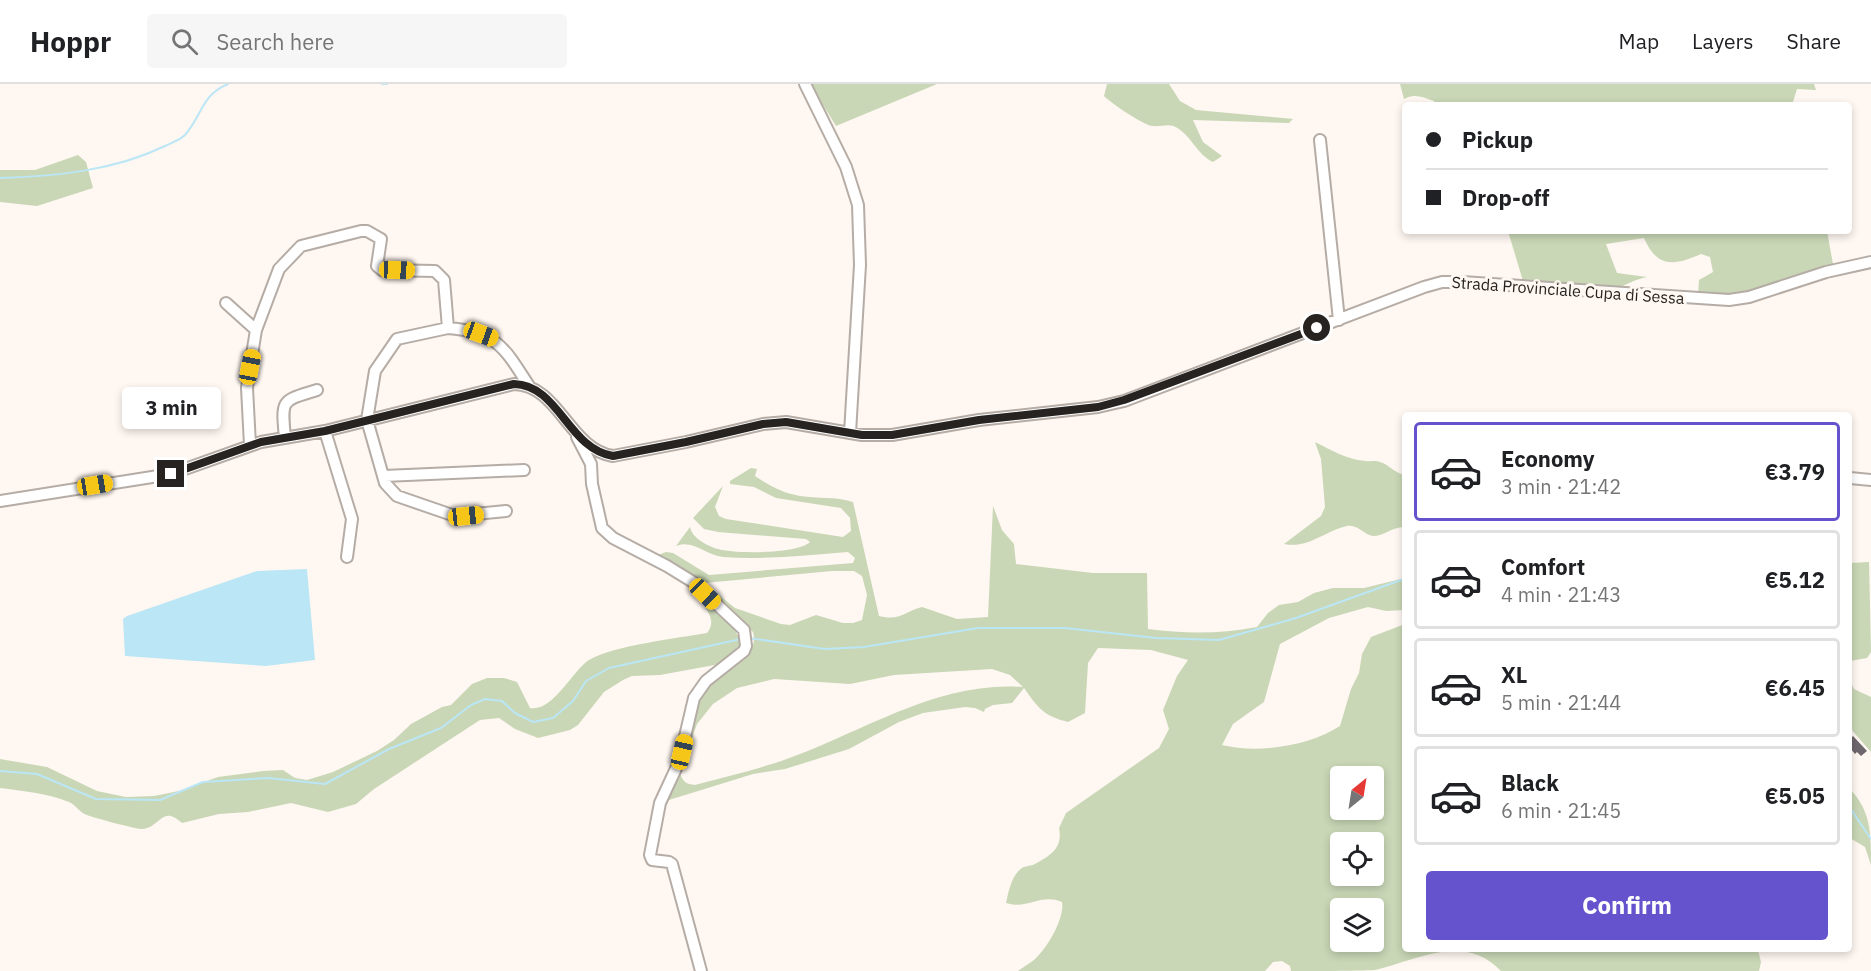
<!DOCTYPE html>
<meta charset="utf-8">
<style>
body{margin:0;font-family:"IBM Plex Sans",sans-serif;background:#f6f6f6;color:#202124;height:100vh;display:flex;flex-direction:column;font-size:22px;white-space:nowrap}
*{box-sizing:border-box;margin:0}
p{font-size:20px;color:#757577}
.icon{flex:none;width:33px;height:33px;fill:none;stroke:currentColor;stroke-width:2;stroke-linecap:round;stroke-linejoin:round}
.map{position:relative;flex:1;overflow:hidden}
.side{position:absolute;left:1402px;top:328px;width:450px;height:540px;display:flex;flex-direction:column;background:#fff;border-radius:6px;box-shadow:0 3px 9px #0003}
.side>*{flex:none}
.hud{position:absolute;left:1402px;top:18px;width:450px;height:132px;border-radius:6px;box-shadow:0 3px 9px #0003;display:grid;align-content:center;height:132px;padding:0 24px;background:#fff}
.needle{width:39px;rotate:30deg}
.controls{position:absolute;left:1330px;top:682px;display:grid;gap:12px}
.controls a{display:grid;place-items:center;width:54px;height:54px;border-radius:6px;background:#fff;box-shadow:0 3px 9px #0003;font-size:30px}
.end{position:absolute;width:27px;height:27px;margin:-14px;border:8px solid #262320;background:#fff;box-shadow:0 0 0 3px #fff}
.from{border-radius:50%}
.bubble{position:absolute;height:42px;border-radius:6px;background:#fff;box-shadow:0 3px 9px #0003;font-size:20px;font-weight:700;line-height:42px;text-align:center}
.car{position:absolute;width:18px;height:36px;margin:-18px -9px;border-radius:8px;box-shadow:0 0 4px 2px #0007;background:linear-gradient(#f5c518 24%,#345 0 40%,#f5c518 0 76%,#345 0 86%,#f5c518 0)}
.hud b{display:flex;align-items:center;gap:21px;height:57px;font-size:22px}
.hud b+b{border-top:2px solid #e0e0e0}
.hud i{width:15px;height:15px;background:#202124}
ul{padding:10px 0 0;list-style:none}
li{display:flex;align-items:center;gap:18px;height:99px;margin:0 12px 9px;padding:0 12px;border:3px solid #e0e0e0;border-radius:6px}
li div{flex:1}
li b{display:block;font-size:22px}
li em{font-style:normal;font-weight:700}
li.on{border-color:#6453cc}
li>.icon{width:54px;height:54px;stroke-width:1.5}
.primary-button{display:flex;gap:12px;margin-top:auto;padding:12px 24px}
.primary-button a{flex:1;height:69px;border-radius:6px;background:#6453cc;color:#fff;font-size:24px;font-weight:700;line-height:69px;text-align:center}
header{display:flex;align-items:center;gap:36px;box-sizing:border-box;height:84px;padding:0 30px;background:#fff;border-bottom:2px solid #e0e0e0}
header strong{font-size:28px}
nav{display:flex;gap:33px;margin-inline-start:auto;font-size:21px}
.search{width:420px;height:54px;background:#f6f6f6;display:flex;align-items:center;gap:15px;box-sizing:border-box;padding:0 21px;border-radius:6px;color:#757577;font-size:22px}
.map>svg:first-child{display:block}
.green{fill:#c9d7b6;fill-rule:evenodd}
.water{fill:#bbe6f5}
.lines{fill:none;stroke-linecap:round;stroke-linejoin:round}
.stream{stroke:#bbe6f5;stroke-width:2}
.building{fill:#6f676e}
.minor-casing{stroke:#b5aca5;stroke-width:14}
.minor{stroke:#fff;stroke-width:10}
.route{stroke:#262320;stroke-width:8}
.labels{text-anchor:middle;dominant-baseline:central;stroke-width:6;stroke-linejoin:round;paint-order:stroke}
.street-label{font-size:16px;fill:#262320;stroke:#fff7f1}
</style>
<header>
<strong>Hoppr</strong>
<div class="search"><svg class="icon" aria-label="search" viewBox="0 0 24 24"><circle cx="10" cy="10" r="6"/><path d="M15 15l6 6"/></svg>Search here</div>
<nav><a>Map</a><a>Layers</a><a>Share</a></nav>
</header>
<div class="map">
<svg width="1871" height="887" viewBox="0 0 1871 887">
<rect width="100%" height="100%" fill="#fff7f1"/>
<path class="green" d="M810,0H937L836,42Z
M1107,0H1169L1180,17L1196,26L1293,35L1289,39L1193,36L1203,58L1222,72L1213,78C1197,70 1193,55 1179,45C1170,38 1163,43 1152,42C1142,40 1112,20 1104,12Z
M1400,0H1814L1816,6L1797,5L1792,21H1435L1434,17C1423,13 1414,9 1404,15Z
M78,71L86,78L93,104L37,122L0,118V86H35Z
M1508,147H1827L1833,180L1743,210L1726,213L1698,211L1699,196L1713,188L1710,173L1701,170C1674,182 1657,184 1644,154L1606,160L1617,189L1647,193C1636,195 1626,201 1615,205L1523,197Z
M1315,358C1331,366 1348,376 1366,377C1371,378 1375,376 1380,378C1390,381 1394,389 1405,391V443C1394,442 1384,452 1373,452C1364,451 1358,440 1347,442C1325,447 1308,465 1284,460L1321,432L1325,423L1321,375Z
M751,384L757,385L755,392C770,402 782,409 800,412C818,415 835,412 853,418L879,532C900,537 904,528 922,523L957,535L988,533L993,422L1002,446L1014,460L1016,480L1093,489H1147L1148,545C1186,550 1220,550 1257,543L1268,529L1279,521L1298,518L1314,509L1333,504H1364L1405,494V526L1386,527L1368,523L1329,534L1280,560L1264,618L1233,640L1222,661C1258,670 1309,662 1340,642L1351,605L1359,589L1362,570L1371,553L1405,540L1406,866H1758L1761,878L1759,887H1501C1465,848 1417,876 1375,886C1356,887 1312,887 1291,887L1290,882L1282,877L1273,878L1265,887H1018C1023,883 1029,880 1034,876C1047,865 1065,834 1062,818C1040,809 1028,826 1006,819C1009,807 1011,792 1022,784C1025,782 1031,782 1035,780C1052,771 1063,763 1059,744L1066,729L1159,664L1169,645L1163,626L1177,592L1188,576L1151,566L1098,564L1088,579L1085,629L1068,638C1044,632 1038,624 1024,604L1012,619L993,621L985,625L984,628L975,624L965,623L923,629L899,638L849,665L785,685L753,690L669,716L667,712C674,687 688,621 705,604C720,589 761,574 753,548L664,477L667,474L658,471L666,468L673,469L709,491L853,479L855,474L848,468C807,471 765,476 723,473C705,471 693,455 676,462L690,443C692,454 707,462 718,465C734,470 798,470 810,458L806,455L718,448L704,445L693,434L723,402L715,423L719,432L726,435L843,453L851,447L850,434L841,424L776,414L754,403L730,400V397ZM832,487H854L862,492L867,511L862,536L853,539H843L816,531L790,541L781,540L735,524L704,499ZM992,585L1010,591L1023,603C939,597 868,645 792,673C761,685 727,692 695,701C686,700 683,698 680,689L697,640L713,620L737,604L774,595L850,600L894,591ZM1341,693H1374V726H1341ZM1341,759H1374V792H1341ZM1341,825H1374V858H1341Z
M1869,478L1871,568L1867,574L1850,577V479Z
M704,517C719,530 739,541 740,562L735,569L720,580L660,591L632,592L623,596L604,608L578,641L570,646L538,654L515,645L499,634L480,636L374,705L356,720L328,728L291,719L248,728L219,730L182,739C162,720 160,744 142,745C135,745 95,734 87,731C80,729 76,721 69,718C47,709 23,707 0,704V675L47,683L97,707L126,713L154,712L179,707L218,693L263,687L283,686L295,694L307,696L333,688L377,667L394,656L411,640L442,623L451,621L472,600L487,594H504L517,598L530,624C553,628 572,587 589,576C612,562 678,554 707,549C716,538 709,529 702,518Z
M1850,597L1854,605L1871,613V668L1850,644Z
M1850,705C1871,727 1871,749 1871,781L1865,763L1850,754Z"/>
<path class="water" d="M307,485L315,576L266,582L125,572L123,535L127,532L257,487Z"/>
<g class="lines">
<path class="stream" d="M382,0H387
M0,94C57,92 113,87 165,62C171,59 180,56 185,51C202,32 201,11 228,0
M749,554L825,565L864,563L978,544H1065L1156,554L1219,556L1296,534L1401,496L1406,498
M0,687L37,690L96,715L160,716L203,698L268,694L325,700L389,665L441,644L471,621L485,615L502,617L515,629L533,638L553,634L573,617L586,597L609,584L741,555
M1850,724L1871,755"/>
</g>
<path class="building" d="M1853,652L1867,667L1861,672L1857,668L1855,670L1850,664V655Z"/>
<g class="lines">
<g class="minor-casing">
<path id="minor" d="M805,0L846,83L858,121L860,181L850,349
M1320,56L1339,236
M226,219L256,246
M448,244L397,255L375,287L367,336L385,399L397,412L455,432L506,427
M325,347L352,435L347,473
M577,353L591,380L592,400L602,444L613,454L667,482L693,498L744,546L746,562L744,567L706,597L694,614L679,678L660,719L650,771L652,776L669,778L672,780L701,887
M285,354C281,314 282,317 317,306
M250,361L247,304L250,283L256,246L279,185L301,162L361,147H367L381,155L377,182L382,186L435,187L444,196L448,244C497,248 504,263 529,302
M384,392L524,386
M1850,394L1871,396
M0,417L171,390L261,358L325,347L514,300C559,301 569,365 613,372L686,358L763,340L786,338L862,351H892L979,336L1098,323L1124,317L1424,203L1442,198H1462L1729,216L1749,213L1826,188L1871,178"/>
</g>
<use href="#minor" class="minor"/>
</g>
<g class="lines">
<path class="route" d="M171,390L261,358L325,347L514,300C559,301 568,365 613,372L686,358L763,340L786,338L862,351H892L979,336L1098,323L1124,316L1317,244"/>
</g>
<g class="labels">
<g class="street-label">
<text transform="translate(1568 206) rotate(4)">Strada Provinciale Cupa di Sessa</text>
</g>
</g>
</svg>
<div class="controls">
<a><svg class="needle" viewBox="-14 -14 28 28"><path d="M0-13l5 13h-10z" fill="#e53935"/><path d="M0 13l5-13h-10z" fill="#757577"/></svg></a>
<a><svg class="icon" aria-label="locate" viewBox="0 0 24 24"><circle cx="12" cy="12" r="6"/><path d="M12 2v4M12 18v4M2 12h4M18 12h4"/></svg></a>
<a><svg class="icon" aria-label="layers" viewBox="0 0 24 24"><path d="M12 4l9 5-9 5-9-5zM3 14l9 5 9-5"/></svg></a>
</div>
<i class="end from" style="left:1317px;top:244px"></i>
<i class="end" style="left:171px;top:390px"></i>
<div class="bubble" style="left:122px;top:303px;width:99px">3 min</div>
<i class="car" style="left:397px;top:186px;rotate:92deg"></i>
<i class="car" style="left:481px;top:250px;rotate:110deg"></i>
<i class="car" style="left:250px;top:283px;rotate:11deg"></i>
<i class="car" style="left:95px;top:401px;rotate:81deg"></i>
<i class="car" style="left:466px;top:432px;rotate:84deg"></i>
<i class="car" style="left:705px;top:510px;rotate:134deg"></i>
<i class="car" style="left:682px;top:668px;rotate:13deg"></i>
<div class="hud">
<b><i class="from"></i>Pickup</b>
<b><i></i>Drop-off</b>
</div>
<section class="side">
<ul>
<li class="on"><svg class="icon" aria-label="car" viewBox="0 0 24 24"><path d="M5 17H2v-5l4-1 3-4h7l3 4 3 1v5h-3M9 17h6M6 11h13"/><circle cx="7" cy="17" r="2"/><circle cx="17" cy="17" r="2"/></svg><div><b>Economy</b><p>3 min · 21:42</p></div><em>€3.79</em></li>
<li><svg class="icon" aria-label="car" viewBox="0 0 24 24"><path d="M5 17H2v-5l4-1 3-4h7l3 4 3 1v5h-3M9 17h6M6 11h13"/><circle cx="7" cy="17" r="2"/><circle cx="17" cy="17" r="2"/></svg><div><b>Comfort</b><p>4 min · 21:43</p></div><em>€5.12</em></li>
<li><svg class="icon" aria-label="car" viewBox="0 0 24 24"><path d="M5 17H2v-5l4-1 3-4h7l3 4 3 1v5h-3M9 17h6M6 11h13"/><circle cx="7" cy="17" r="2"/><circle cx="17" cy="17" r="2"/></svg><div><b>XL</b><p>5 min · 21:44</p></div><em>€6.45</em></li>
<li><svg class="icon" aria-label="car" viewBox="0 0 24 24"><path d="M5 17H2v-5l4-1 3-4h7l3 4 3 1v5h-3M9 17h6M6 11h13"/><circle cx="7" cy="17" r="2"/><circle cx="17" cy="17" r="2"/></svg><div><b>Black</b><p>6 min · 21:45</p></div><em>€5.05</em></li>
</ul>
<div class="primary-button"><a>Confirm</a></div>
</section>
</div>
